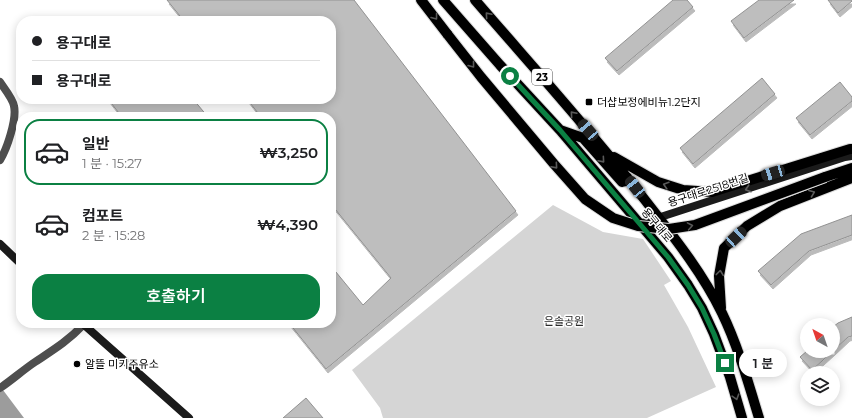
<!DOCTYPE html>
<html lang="ko">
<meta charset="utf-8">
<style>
body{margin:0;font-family:Montserrat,"Noto Sans KR",sans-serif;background:#f6f6f6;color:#202124;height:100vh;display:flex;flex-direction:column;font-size:15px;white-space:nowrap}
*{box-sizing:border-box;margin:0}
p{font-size:13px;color:#757577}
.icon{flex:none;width:22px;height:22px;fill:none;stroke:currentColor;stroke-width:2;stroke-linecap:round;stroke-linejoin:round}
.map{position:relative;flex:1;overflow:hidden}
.sheet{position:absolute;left:16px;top:112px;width:320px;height:216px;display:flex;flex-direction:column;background:#fff;border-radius:16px;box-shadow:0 2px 10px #0003}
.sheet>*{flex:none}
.hud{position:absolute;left:16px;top:16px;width:320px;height:88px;border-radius:16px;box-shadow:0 2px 10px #0003;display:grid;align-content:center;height:88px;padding:0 16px;background:#fff}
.needle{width:26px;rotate:320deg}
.controls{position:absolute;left:800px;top:318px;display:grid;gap:8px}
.controls a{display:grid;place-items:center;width:40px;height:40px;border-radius:50%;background:#fff;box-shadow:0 2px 10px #0003;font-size:20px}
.end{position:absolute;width:18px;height:18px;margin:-9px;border:5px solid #0b8043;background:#fff;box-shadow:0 0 0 2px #fff}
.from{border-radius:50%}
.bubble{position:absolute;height:28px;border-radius:14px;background:#fff;box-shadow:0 2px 10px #0003;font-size:13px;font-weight:600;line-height:28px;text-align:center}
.car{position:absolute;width:12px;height:24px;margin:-12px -6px;border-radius:5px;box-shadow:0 0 3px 1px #0007;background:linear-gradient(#222 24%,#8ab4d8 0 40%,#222 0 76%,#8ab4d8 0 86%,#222 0)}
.hud b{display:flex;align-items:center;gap:14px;height:38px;font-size:15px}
.hud b+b{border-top:1px solid #e0e0e0}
.hud i{width:10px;height:10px;background:#202124}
ul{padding:7px 0 0;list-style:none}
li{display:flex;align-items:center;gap:12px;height:66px;margin:0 8px 6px;padding:0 8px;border:2px solid transparent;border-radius:16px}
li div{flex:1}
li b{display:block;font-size:15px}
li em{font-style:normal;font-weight:600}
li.active{border-color:#0b8043}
li>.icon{width:36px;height:36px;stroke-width:1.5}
.primary-button{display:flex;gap:8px;margin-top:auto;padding:8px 16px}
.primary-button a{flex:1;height:46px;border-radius:16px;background:#0b8043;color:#fff;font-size:16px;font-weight:600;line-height:46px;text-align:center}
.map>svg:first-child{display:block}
.green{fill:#d5d5d5}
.water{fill:#9c9c9c}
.building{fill:#bebebe;stroke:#929292;filter:url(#shadow)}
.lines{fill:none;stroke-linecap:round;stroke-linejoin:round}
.primary-casing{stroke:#dbdbdb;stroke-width:12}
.street{stroke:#4e4e4e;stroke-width:8}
.secondary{stroke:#1b1b1b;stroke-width:8}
.primary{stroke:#000;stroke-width:10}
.primary-bridge-casing{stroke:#dbdbdb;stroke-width:12;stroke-linecap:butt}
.primary-bridge{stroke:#000;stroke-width:10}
.oneway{stroke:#595959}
.oneway2{stroke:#5f5f5f}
.route{stroke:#0b8043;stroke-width:5}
.poi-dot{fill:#000;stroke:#fff;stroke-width:1.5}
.labels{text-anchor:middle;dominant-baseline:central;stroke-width:3;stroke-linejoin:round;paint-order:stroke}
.shield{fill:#fff;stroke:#4c4c4c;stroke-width:1}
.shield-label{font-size:10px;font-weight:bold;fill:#000}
.poi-label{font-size:11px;fill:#000;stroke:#fff;text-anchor:start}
.street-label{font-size:11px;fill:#000;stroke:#fff}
.park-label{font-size:11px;fill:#2c2c2c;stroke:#fff}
</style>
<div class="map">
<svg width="852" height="418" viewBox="0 0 852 418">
<defs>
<filter id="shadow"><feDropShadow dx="2" dy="4" stdDeviation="0" flood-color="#0004"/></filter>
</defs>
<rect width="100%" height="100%" fill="#fff"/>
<path class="green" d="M553,205L603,232L643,239L671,281L664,285L688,327L716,387L647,418H383L380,408L352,370Z"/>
<path class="water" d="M0,386L24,418H0Z"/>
<path class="building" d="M167,0H354L516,211L326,369L289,323H331V266L363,305L391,278L331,204V117H261L247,99H331V21H184Z
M673,0H687L693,7L617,71L605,58Z
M759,0H794L744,38L731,21Z
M828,0H852V1L838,13Z
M762,78L775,94L693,164L680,148Z
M840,82L852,97V101L810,135L796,118Z
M108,99H193L208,117H122Z
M852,215V235L809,251L771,285L758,271L801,234Z
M852,317V336L848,337L833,351V327L838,323Z
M807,351H833L812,370L800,357Z
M306,398L323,418H283Z"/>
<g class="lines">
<g class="primary-casing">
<path id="primary" d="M421,0L448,35
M443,0L500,65L560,130L668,257L688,285L702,308L714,334L730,377L742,418
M475,0C532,66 591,131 645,200C673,236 702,272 722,313C738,346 748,382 759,418
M560,130L583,138L622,182L626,181L627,177
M614,157L658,182L683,190L712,192L850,149H852
M825,177L852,168
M721,308L719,276L724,248L747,226L780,206L852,178"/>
</g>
<path class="street" d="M0,82C4,88 13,99 14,106C17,119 7,149 0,160
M0,388C12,380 23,370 35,362C53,350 68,341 83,325"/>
<path class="secondary" d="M639,224L845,157L852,156
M0,244L21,264
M82,323L189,418"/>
<use href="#primary" class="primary"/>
<g class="primary-bridge-casing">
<path id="primary-bridge" d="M448,35L481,77L554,164L585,199L613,218L638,226L669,229L695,225L825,177"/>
</g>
<use href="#primary-bridge" class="primary-bridge"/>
</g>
<defs><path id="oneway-chevron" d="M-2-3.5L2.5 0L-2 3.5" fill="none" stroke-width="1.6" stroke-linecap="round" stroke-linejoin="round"/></defs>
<g class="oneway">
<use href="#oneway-chevron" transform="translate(488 15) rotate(-131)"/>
<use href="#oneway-chevron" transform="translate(435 17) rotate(53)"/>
<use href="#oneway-chevron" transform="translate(472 65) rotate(52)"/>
<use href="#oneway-chevron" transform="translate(573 114) rotate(-131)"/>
<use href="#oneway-chevron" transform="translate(602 160) rotate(49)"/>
<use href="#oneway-chevron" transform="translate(555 166) rotate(49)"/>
<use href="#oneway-chevron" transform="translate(666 185) rotate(-163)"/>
<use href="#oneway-chevron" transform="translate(812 193) rotate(-21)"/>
<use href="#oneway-chevron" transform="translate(690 226) rotate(-10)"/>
<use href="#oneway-chevron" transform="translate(720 273) rotate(-83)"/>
<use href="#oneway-chevron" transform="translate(736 397) rotate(73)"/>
</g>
<use class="oneway2" href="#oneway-chevron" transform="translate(748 189) rotate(162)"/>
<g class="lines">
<path class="route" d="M510,76L560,130L668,257L688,285L702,308L714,334L725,363"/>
</g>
<g class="poi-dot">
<rect x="585" y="98" width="8" height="8" rx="2"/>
<circle cx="77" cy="364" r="4"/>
</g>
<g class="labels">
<rect class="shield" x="532" y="69" width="20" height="16" rx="3"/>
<g class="shield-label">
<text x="542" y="77">23</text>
</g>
<g class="poi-label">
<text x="597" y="102">더샵보정에비뉴1.2단지</text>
<text x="85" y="364">알뜰 미키주유소</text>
</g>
<g class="street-label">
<text transform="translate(708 190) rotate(-18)">용구대로2518번길</text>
<text transform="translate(657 225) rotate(50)">용구대로</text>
</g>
<g class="park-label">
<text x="564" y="321">은솔공원</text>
</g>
</g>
</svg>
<div class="controls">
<a><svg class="needle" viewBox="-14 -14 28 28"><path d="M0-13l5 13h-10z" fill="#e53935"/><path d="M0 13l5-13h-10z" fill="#757577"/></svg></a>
<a><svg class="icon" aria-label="layers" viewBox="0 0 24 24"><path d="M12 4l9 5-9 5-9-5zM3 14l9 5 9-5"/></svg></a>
</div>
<i class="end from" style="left:510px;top:76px"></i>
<i class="end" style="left:725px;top:363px"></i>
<div class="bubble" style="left:739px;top:349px;width:48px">1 분</div>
<i class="car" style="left:588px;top:130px;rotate:319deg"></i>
<i class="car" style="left:773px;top:173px;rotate:253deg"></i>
<i class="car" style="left:635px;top:187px;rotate:322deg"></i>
<i class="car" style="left:736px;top:237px;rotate:47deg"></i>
<div class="hud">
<b><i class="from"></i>용구대로</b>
<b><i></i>용구대로</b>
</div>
<section class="sheet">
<ul>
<li class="active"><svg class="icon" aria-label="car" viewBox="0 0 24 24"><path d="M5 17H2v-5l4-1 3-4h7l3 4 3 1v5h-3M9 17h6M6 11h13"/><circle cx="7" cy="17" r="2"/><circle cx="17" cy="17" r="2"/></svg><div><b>일반</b><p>1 분 · 15:27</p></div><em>₩3,250</em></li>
<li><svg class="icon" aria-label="car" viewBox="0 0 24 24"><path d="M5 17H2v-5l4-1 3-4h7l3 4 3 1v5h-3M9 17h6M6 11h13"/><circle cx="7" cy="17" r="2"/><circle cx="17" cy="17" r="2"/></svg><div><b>컴포트</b><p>2 분 · 15:28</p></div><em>₩4,390</em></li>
</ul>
<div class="primary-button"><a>호출하기</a></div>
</section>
</div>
